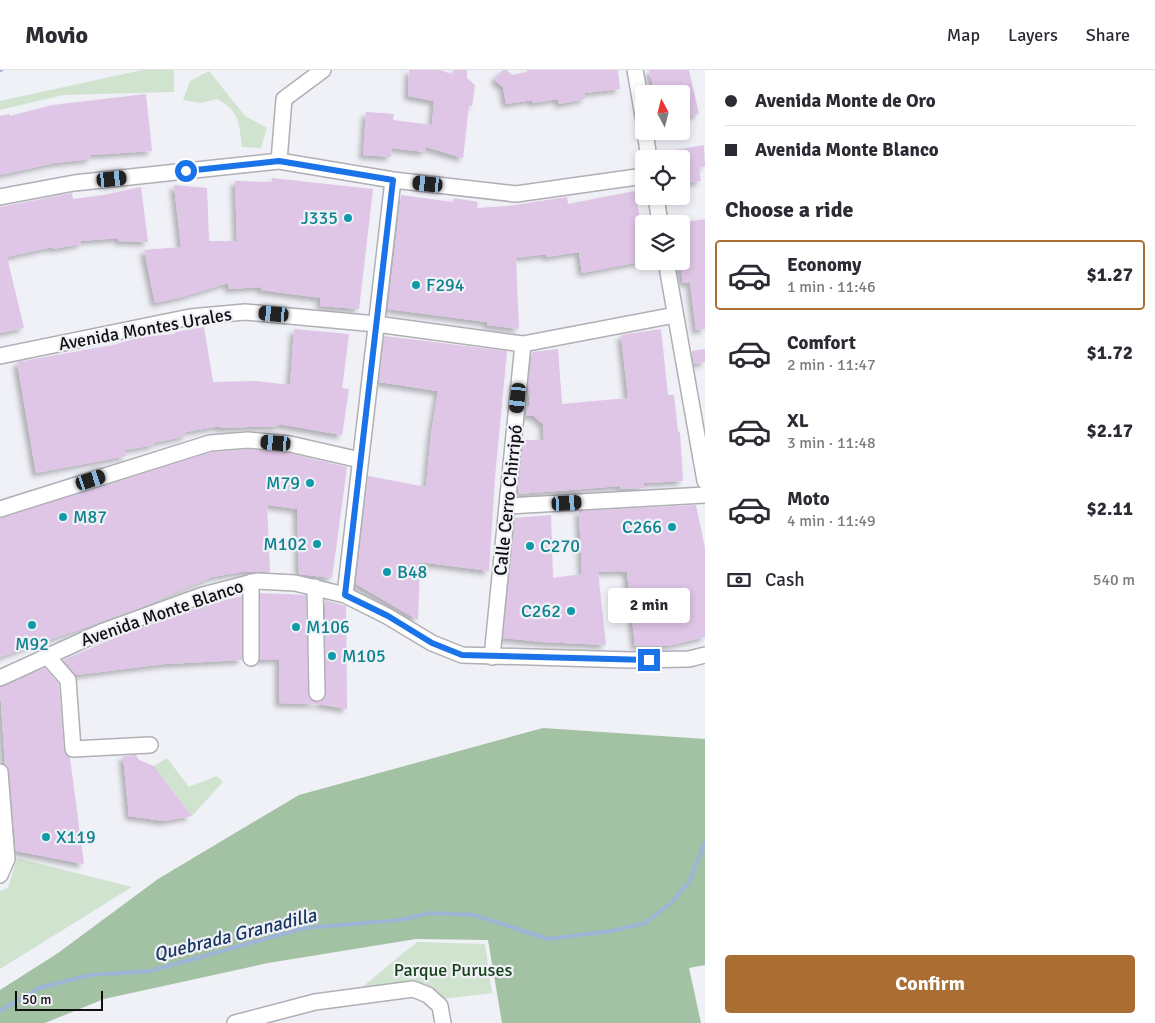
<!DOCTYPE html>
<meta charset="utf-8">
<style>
body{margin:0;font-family:Signika,sans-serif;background:#f2f2f3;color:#2b2b33;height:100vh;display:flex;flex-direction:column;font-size:19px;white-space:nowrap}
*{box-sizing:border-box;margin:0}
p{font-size:16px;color:#7c7c81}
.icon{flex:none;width:28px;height:28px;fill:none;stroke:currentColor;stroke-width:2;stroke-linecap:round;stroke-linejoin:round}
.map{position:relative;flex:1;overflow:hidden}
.side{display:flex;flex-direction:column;background:#fff;width:450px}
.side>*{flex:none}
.top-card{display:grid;align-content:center;height:110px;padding:0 20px;background:#fff}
.needle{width:32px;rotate:353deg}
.buttons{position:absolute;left:635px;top:15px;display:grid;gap:10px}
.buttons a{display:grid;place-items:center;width:55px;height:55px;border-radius:5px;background:#fff;box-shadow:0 2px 8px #0003;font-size:25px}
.scale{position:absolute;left:15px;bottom:12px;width:88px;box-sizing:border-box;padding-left:5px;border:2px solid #101013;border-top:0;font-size:14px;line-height:18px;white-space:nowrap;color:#101013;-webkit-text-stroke:4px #f0f0f7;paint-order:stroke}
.end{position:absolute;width:22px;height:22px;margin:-11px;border:6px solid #1a73e8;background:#fff;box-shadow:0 0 0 2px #fff}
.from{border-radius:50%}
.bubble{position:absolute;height:35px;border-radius:5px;background:#fff;box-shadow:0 2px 8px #0003;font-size:16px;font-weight:700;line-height:35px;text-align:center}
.car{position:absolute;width:15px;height:30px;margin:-15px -8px;border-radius:6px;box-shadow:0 0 4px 1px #0007;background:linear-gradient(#222 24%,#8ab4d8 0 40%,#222 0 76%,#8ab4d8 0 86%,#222 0)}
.top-card b{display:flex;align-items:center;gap:18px;height:48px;font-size:19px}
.top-card b+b{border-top:1px solid #e1e1e2}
.top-card i{width:12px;height:12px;background:#2b2b33}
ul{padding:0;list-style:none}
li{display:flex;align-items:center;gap:15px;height:70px;margin:0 10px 8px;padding:0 10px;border:2px solid transparent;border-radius:5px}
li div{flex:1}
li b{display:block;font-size:19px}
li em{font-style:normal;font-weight:700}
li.on{border-color:#aa6d32}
li>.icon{width:45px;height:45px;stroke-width:1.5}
h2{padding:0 20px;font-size:22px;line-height:60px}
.pay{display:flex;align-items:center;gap:12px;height:55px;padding:0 20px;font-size:19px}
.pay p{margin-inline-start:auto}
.primary-button{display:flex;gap:10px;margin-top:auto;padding:10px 20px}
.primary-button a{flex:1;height:58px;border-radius:5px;background:#aa6d32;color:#fff;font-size:20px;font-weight:700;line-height:58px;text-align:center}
header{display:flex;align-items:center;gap:30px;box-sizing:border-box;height:70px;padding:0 25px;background:#fff;border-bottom:1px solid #e1e1e2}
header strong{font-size:24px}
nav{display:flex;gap:28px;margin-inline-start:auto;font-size:18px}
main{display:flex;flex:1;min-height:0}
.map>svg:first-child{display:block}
.green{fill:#d0e3cf}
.forest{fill:#a3c1a3}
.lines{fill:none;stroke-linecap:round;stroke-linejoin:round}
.stream{stroke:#9fb5d6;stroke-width:4}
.building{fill:#dfc5e6;filter:url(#shadow)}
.minor-casing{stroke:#afafb5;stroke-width:18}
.minor{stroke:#fff;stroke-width:15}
.route{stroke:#1a73e8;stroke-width:6}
.culture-dot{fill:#0f9aa8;stroke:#f0f0f7;stroke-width:2}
.labels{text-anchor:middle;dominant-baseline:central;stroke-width:4.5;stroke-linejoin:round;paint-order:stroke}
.culture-label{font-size:18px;fill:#0d838f;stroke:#f0f0f7;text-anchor:start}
.street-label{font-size:18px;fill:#101013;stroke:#f0f0f7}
.park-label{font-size:18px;fill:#164219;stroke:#f0f0f7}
.water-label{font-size:19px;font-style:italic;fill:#1c3864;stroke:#f0f0f7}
</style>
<header>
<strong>Movio</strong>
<nav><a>Map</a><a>Layers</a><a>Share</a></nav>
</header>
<main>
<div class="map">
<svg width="705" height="953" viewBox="0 0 705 953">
<defs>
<filter id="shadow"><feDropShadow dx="-4" dy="4" stdDeviation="2.5" flood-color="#0004"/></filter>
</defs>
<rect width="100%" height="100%" fill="#f0f0f7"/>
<path class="green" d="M142,0H174V22L63,25L0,40V31Z
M209,1L245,46L267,58L261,78L242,77C239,53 240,41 217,29L201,33L183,30L190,11Z
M167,688L189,717L217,706L223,712L192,746L154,696Z
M17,788L132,817L0,899V821L8,818Z
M417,872L485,874L492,923L442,929L433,918L419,914L362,921L361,918Z"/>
<path class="forest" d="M543,658L705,669V895L689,898L701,953H502L488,870L416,869L268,893L104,929L45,953H0V920L58,883L158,809L299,725Z"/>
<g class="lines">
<path class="stream" d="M0,0H1
M0,941L39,918L90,905L150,901L305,858L400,850L430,843L474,845L548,869L611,861L645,853L670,834L689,812L705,772"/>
</g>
<path class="building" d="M409,0H441L453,5V0H467V8L475,15L472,36L469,35L463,88L426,77L425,82L392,78L391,87L363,85L366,42L394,44L393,50L432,55L434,31L408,26Z
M503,0H507L512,5L527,2V0H618L620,19L584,23L585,29L559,34L558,29L533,33L532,30L506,34L503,17L494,9Z
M649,0H689L699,44L681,47V24H655Z
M146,24L152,81L90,85L91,89L54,93L0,105V46L9,44L10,46L53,35Z
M704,75L705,96L699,98L701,111L681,114V89H658V83Z
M272,108L373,119L359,239L320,236L321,228L261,220V217L229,219L228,213L182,227L155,233L144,180L181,177L174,115L207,118L209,171H237L235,111L272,112Z
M141,117L148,172L118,171V168L81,171V174L53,179L52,177L7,187L24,258L0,263V137L72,123L73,129L104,125Z
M635,121L644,170V191L582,203L579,182L546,187V184L516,188L519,259L487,255V252L388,239L401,125L453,132L454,128L478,132L477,138L508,136L567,127L568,134Z
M705,149V259L696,260L690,212L683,213L680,194H686L681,168V153Z
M204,257L213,312L257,311L290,315L294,259L349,264L342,318L349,319L342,365L279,354L278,356L220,358V356L185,362L186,366L153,373L154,375L125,380L126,386L36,403L17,292L113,275L141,267L175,264V262Z
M661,259L668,325H674L678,362H680L683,411L644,413V418L620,419V416L518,424L523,370H544L543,354L534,346H527L526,336H530L528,314L532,282L558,279L562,334L628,328L621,265Z
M384,266L507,281L495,407L489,501L420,492L418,550L356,514L368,406L426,417L431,364L438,321L379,312Z
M705,279V292L694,294L692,281Z
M248,379L288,383L347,397L332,508L299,504L297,439L267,435L270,502H241L212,507L129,542L0,587V448L212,382Z
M696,435L705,478V567L667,576H635L627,502L618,501L598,502L606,575L543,572L503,568L515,448L551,445L553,508L582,504L579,441Z
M260,523L306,525L308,623L309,628L317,632L322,631L326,623L325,530L346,536L347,639L318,634L279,633V589L260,590Z
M242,526V590L165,594L76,605L63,590L127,563L209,534Z
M45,598L59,614L64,680L70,688L84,794L16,781L9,701L5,694L0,617Z
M136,685L139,690L154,696L192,746L164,751L129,746L123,686Z"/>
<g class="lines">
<g class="minor-casing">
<path id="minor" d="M635,0L644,52
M645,61L649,89
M279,91L284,29L323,0
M656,126L660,154
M0,127L74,113L279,91L393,110L516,124L644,106
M666,191L705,411
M0,286L190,247L245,242L376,254L523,274L675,245
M508,436L705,425
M0,439L210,373L248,370L290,374L360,390
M315,517L317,623
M345,525L393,110
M47,586L68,610L73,679L150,675
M492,587L523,274
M251,588V512
M0,608L101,562L203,525L257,511L295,513L345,525L387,546L432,573L462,585L630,590L689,589L705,585
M0,702L7,789L0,805
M235,953L315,932L413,919L428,925L440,936L443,953"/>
</g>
<use href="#minor" class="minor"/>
</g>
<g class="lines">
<path class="route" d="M186,101L279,91L393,110L345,525L388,546L432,573L462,585L649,590"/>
</g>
<g class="culture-dot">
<circle cx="348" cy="148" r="5"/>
<circle cx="416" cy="215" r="5"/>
<circle cx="310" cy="413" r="5"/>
<circle cx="63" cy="447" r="5"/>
<circle cx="672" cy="457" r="5"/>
<circle cx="317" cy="474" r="5"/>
<circle cx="530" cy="476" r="5"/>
<circle cx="387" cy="502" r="5"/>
<circle cx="571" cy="541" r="5"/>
<circle cx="32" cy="555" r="5"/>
<circle cx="296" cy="557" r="5"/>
<circle cx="332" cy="586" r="5"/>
<circle cx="46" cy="767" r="5"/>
</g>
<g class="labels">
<g class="culture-label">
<text x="338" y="148" text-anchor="end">J335</text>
<text x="426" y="215">F294</text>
<text x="300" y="413" text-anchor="end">M79</text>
<text x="73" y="447">M87</text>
<text x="662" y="457" text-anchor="end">C266</text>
<text x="307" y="474" text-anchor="end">M102</text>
<text x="540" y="476">C270</text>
<text x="397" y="502">B48</text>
<text x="561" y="541" text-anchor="end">C262</text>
<text x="306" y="557">M106</text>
<text x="32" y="574" text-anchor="middle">M92</text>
<text x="342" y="586">M105</text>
<text x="56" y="767">X119</text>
</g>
<g class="street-label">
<text transform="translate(145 259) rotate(-10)">Avenida Montes Urales</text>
<text transform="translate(508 430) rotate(-84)">Calle Cerro Chirripó</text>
<text transform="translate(162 543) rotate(-19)">Avenida Monte Blanco</text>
</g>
<g class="park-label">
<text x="453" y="900">Parque Puruses</text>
</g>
<g class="water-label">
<text transform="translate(235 865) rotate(-14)">Quebrada Granadilla</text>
</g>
</g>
</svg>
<div class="buttons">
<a><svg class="needle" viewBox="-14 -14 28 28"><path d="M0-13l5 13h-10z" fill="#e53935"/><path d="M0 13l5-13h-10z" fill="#7c7c81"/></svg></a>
<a><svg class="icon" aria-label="locate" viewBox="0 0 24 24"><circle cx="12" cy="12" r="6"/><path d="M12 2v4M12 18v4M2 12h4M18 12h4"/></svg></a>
<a><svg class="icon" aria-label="layers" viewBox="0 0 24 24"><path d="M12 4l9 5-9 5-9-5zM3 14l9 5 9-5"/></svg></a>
</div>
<div class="scale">50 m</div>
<i class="end from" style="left:186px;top:101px"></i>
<i class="end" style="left:649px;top:590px"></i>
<div class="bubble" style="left:608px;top:518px;width:82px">2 min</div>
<i class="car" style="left:112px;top:109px;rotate:84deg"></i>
<i class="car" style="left:428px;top:114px;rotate:276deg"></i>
<i class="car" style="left:274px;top:244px;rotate:275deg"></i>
<i class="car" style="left:518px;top:328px;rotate:186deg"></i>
<i class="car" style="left:276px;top:373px;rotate:275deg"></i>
<i class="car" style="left:91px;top:410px;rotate:72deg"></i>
<i class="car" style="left:567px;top:433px;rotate:87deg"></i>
</div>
<section class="side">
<div class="top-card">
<b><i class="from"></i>Avenida Monte de Oro</b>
<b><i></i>Avenida Monte Blanco</b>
</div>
<h2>Choose a ride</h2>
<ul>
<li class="on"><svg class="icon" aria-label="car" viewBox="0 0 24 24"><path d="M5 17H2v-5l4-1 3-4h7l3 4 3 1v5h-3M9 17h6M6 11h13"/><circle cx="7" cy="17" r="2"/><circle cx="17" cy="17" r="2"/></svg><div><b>Economy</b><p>1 min · 11:46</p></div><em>$1.27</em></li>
<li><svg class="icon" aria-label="car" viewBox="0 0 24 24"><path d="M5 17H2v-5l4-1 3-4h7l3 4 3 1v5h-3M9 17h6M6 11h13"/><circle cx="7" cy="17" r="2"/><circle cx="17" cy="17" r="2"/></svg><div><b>Comfort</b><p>2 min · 11:47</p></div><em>$1.72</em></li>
<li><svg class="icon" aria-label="car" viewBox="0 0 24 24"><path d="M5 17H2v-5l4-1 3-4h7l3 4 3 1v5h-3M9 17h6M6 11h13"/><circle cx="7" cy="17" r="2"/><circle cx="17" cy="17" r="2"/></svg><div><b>XL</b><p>3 min · 11:48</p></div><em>$2.17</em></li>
<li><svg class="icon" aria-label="car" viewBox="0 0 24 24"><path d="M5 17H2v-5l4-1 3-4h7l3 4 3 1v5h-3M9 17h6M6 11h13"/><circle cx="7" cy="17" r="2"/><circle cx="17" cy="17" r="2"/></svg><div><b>Moto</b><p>4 min · 11:49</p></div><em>$2.11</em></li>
</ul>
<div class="pay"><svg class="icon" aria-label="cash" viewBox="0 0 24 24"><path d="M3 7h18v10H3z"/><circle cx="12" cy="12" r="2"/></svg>Cash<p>540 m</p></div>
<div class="primary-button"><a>Confirm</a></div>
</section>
</main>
